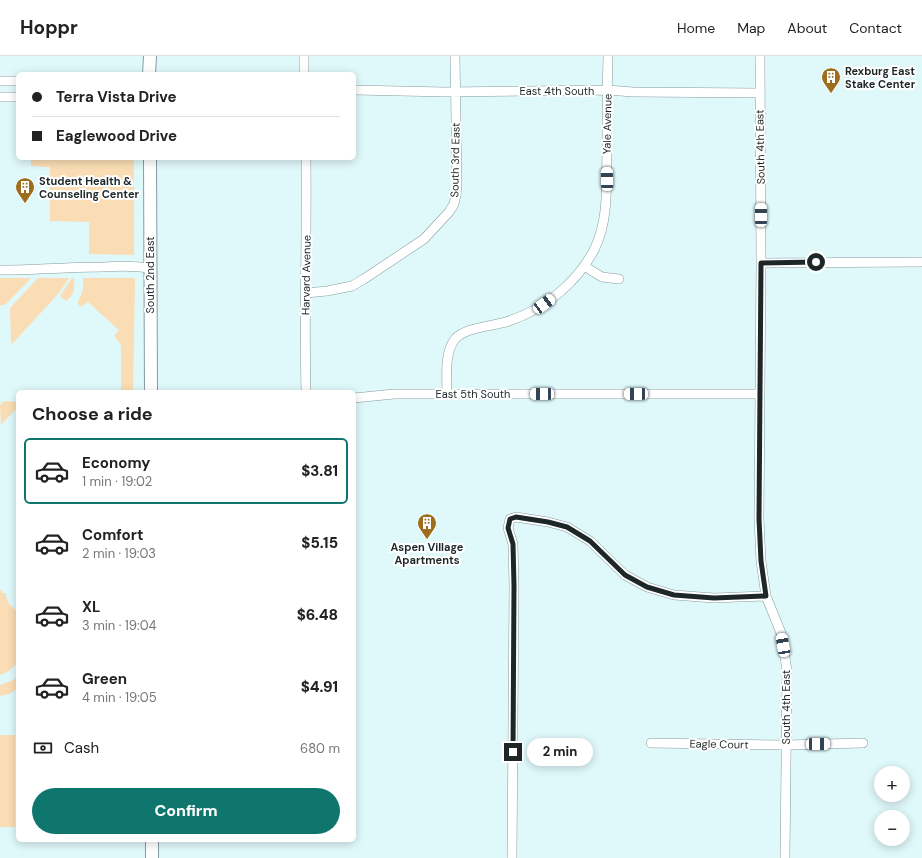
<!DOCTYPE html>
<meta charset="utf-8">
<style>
body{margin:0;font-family:"DM Sans",sans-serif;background:#f6f6f6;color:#222;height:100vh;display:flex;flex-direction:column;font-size:15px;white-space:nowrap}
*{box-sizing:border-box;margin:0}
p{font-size:13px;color:#767676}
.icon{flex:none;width:22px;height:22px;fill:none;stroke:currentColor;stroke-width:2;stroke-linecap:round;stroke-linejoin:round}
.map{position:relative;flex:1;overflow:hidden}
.sheet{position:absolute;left:16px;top:334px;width:340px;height:452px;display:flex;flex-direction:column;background:#fff;border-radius:6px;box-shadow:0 2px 10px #0003}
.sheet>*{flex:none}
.banner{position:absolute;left:16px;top:16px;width:340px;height:88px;border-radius:6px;box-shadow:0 2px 10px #0003;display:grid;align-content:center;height:88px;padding:0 16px;background:#fff}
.fabs{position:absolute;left:874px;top:710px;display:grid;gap:8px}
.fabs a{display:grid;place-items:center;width:36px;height:36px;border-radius:50%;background:#fff;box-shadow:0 2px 10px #0003;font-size:20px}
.end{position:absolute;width:18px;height:18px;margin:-9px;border:5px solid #1e2728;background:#fff;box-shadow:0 0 0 2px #fff}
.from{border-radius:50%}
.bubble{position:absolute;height:28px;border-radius:14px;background:#fff;box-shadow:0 2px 10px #0003;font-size:13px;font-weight:800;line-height:28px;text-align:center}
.car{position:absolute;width:12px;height:24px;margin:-12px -6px;border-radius:5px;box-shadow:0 0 3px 1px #0007;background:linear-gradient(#fff 24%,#345 0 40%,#fff 0 76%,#345 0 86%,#fff 0)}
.banner b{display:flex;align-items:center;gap:14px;height:38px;font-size:15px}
.banner b+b{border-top:1px solid #e0e0e0}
.banner i{width:10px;height:10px;background:#222}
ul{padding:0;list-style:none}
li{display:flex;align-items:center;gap:12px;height:66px;margin:0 8px 6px;padding:0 8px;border:2px solid transparent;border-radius:6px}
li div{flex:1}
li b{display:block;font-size:15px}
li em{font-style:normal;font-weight:800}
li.current{border-color:#0f766e}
li>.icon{width:36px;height:36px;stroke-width:1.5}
h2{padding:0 16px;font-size:18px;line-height:48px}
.pay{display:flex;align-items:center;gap:10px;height:44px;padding:0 16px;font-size:15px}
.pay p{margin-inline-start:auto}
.action{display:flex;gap:8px;margin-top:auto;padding:8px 16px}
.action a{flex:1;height:46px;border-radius:24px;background:#0f766e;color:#fff;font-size:16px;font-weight:800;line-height:46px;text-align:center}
header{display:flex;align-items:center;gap:24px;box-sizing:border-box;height:56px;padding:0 20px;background:#fff;border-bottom:1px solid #e0e0e0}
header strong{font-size:19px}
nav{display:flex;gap:22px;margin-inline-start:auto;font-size:14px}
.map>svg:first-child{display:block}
.green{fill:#faddb4}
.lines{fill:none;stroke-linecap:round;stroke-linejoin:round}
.minor-casing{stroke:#869c9f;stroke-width:10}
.major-casing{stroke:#869c9f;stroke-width:14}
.minor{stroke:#fff;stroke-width:9}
.major{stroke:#fff;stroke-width:12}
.route{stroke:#1e2728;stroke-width:5}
.labels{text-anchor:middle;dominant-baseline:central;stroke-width:4;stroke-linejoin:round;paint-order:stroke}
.poi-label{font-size:11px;font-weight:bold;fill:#1e2728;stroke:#fff;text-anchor:start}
.street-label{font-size:11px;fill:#1e2728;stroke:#fff}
</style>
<header>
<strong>Hoppr</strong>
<nav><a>Home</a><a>Map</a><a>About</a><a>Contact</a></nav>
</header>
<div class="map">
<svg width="922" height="802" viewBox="0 0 922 802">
<rect width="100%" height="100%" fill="#dff8fa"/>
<path class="green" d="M31,102H134V199L89,198V166L50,165V111L31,110Z
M0,222H31L5,249H0Z
M38,222H69L58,238L12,288L11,286L10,252Z
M72,222H74V224C75,233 74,239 66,245L60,240Z
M83,222H135L133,336H121V290L119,286L114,280L119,274L88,246L81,251C79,249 78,249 78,246C79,243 81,239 82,236C84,232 83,227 83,222Z
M4,345L18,346V350L16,353L1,369L0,350L1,348Z
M0,534H1L2,537H6C6,546 10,551 18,555V606L9,615L0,619Z
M18,621V633L9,638L0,640V629L11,625Z
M0,679H15V771H0Z"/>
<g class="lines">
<g class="minor-casing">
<path id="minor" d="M304,0V18
M760,0L761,207L759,463L761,505L766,540L781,577L787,614L785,802
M0,25H18
M354,34L445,36L607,34L633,36L760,37
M0,41H18
M306,102C307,180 304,258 306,336
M761,207L922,206
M584,210L602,221L619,223
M0,214C35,214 70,211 104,211C120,210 135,210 150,212
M306,237L327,235L352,230L364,223L424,183L449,156L454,148L456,139L457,128L455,0
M447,338C447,321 444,297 455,283C465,271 495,270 509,265C545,253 578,226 595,192C609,162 606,129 607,97C607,65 607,32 608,0
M354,342L394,338H760
M651,687L786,689L863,687
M512,802L514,530L513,488L508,472L510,463L516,461L548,466L567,471L590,485L625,519L647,531L674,539L714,542L766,540"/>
</g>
<g class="major-casing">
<path id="major" d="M149,18L150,0
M150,102L151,336
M152,784V802"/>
</g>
<use href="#minor" class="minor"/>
<use href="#major" class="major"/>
</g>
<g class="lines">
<path class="route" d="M513,696L514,530L513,488L508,472L510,463L516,461L548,466L567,471L590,485L625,519L647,531L674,539L714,542L766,540L761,505L759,463L761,207L816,206"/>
</g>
<defs>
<g id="building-pin" transform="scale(1)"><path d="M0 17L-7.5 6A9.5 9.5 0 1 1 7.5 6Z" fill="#9b6d1d" stroke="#fff"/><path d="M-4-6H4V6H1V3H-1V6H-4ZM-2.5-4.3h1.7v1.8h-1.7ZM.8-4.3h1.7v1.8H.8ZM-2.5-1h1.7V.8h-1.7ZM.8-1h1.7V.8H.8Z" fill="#fff"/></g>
</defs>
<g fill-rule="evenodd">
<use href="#building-pin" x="831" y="21"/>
<use href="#building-pin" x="25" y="131"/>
<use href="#building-pin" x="427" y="467"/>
</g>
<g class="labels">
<g class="poi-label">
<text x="845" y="15">Rexburg East<tspan x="845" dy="13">Stake Center</tspan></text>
<text x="39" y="125">Student Health &amp;<tspan x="39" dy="13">Counseling Center</tspan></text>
<text x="427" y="491" text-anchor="middle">Aspen Village<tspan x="427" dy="13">Apartments</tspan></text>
</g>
<g class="street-label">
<text x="557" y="35">East 4th South</text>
<text transform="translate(607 68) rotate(-89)">Yale Avenue</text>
<text transform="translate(760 91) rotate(-91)">South 4th East</text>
<text transform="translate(455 104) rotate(-89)">South 3rd East</text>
<text transform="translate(150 219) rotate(-90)">South 2nd East</text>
<text transform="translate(306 219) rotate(-89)">Harvard Avenue</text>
<text x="473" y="338">East 5th South</text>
<text transform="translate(786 651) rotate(-90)">South 4th East</text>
<text transform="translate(719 688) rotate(1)">Eagle Court</text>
</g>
</g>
</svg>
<div class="fabs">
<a>+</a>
<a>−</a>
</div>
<i class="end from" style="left:816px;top:206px"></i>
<i class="end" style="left:513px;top:696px"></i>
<div class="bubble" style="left:527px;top:682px;width:66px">2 min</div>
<i class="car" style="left:607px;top:123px;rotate:359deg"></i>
<i class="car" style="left:761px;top:159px;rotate:0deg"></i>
<i class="car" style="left:544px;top:248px;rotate:54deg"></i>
<i class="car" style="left:542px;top:338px;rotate:270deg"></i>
<i class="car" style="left:636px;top:338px;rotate:270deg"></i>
<i class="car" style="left:783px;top:589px;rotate:350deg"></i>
<i class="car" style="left:818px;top:688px;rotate:89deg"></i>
<div class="banner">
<b><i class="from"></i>Terra Vista Drive</b>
<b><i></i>Eaglewood Drive</b>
</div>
<section class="sheet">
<h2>Choose a ride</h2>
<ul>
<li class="current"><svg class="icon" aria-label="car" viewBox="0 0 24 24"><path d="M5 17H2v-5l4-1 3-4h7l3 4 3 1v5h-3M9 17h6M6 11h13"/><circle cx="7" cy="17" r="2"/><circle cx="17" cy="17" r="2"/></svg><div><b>Economy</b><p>1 min · 19:02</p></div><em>$3.81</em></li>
<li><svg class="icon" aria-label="car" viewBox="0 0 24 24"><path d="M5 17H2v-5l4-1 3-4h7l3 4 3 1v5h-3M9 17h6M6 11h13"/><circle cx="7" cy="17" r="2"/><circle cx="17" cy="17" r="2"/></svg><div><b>Comfort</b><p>2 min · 19:03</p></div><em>$5.15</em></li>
<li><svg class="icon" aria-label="car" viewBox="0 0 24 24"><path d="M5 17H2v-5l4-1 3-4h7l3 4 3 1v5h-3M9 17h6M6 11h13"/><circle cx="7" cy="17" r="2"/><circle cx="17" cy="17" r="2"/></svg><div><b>XL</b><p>3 min · 19:04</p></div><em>$6.48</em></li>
<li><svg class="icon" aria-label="car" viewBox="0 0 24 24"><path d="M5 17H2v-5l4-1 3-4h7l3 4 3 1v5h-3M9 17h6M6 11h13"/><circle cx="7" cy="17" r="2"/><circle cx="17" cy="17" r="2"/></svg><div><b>Green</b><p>4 min · 19:05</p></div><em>$4.91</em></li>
</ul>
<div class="pay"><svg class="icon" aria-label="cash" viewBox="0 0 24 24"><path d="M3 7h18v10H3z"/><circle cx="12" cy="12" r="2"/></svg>Cash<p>680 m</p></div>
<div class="action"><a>Confirm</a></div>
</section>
</div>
